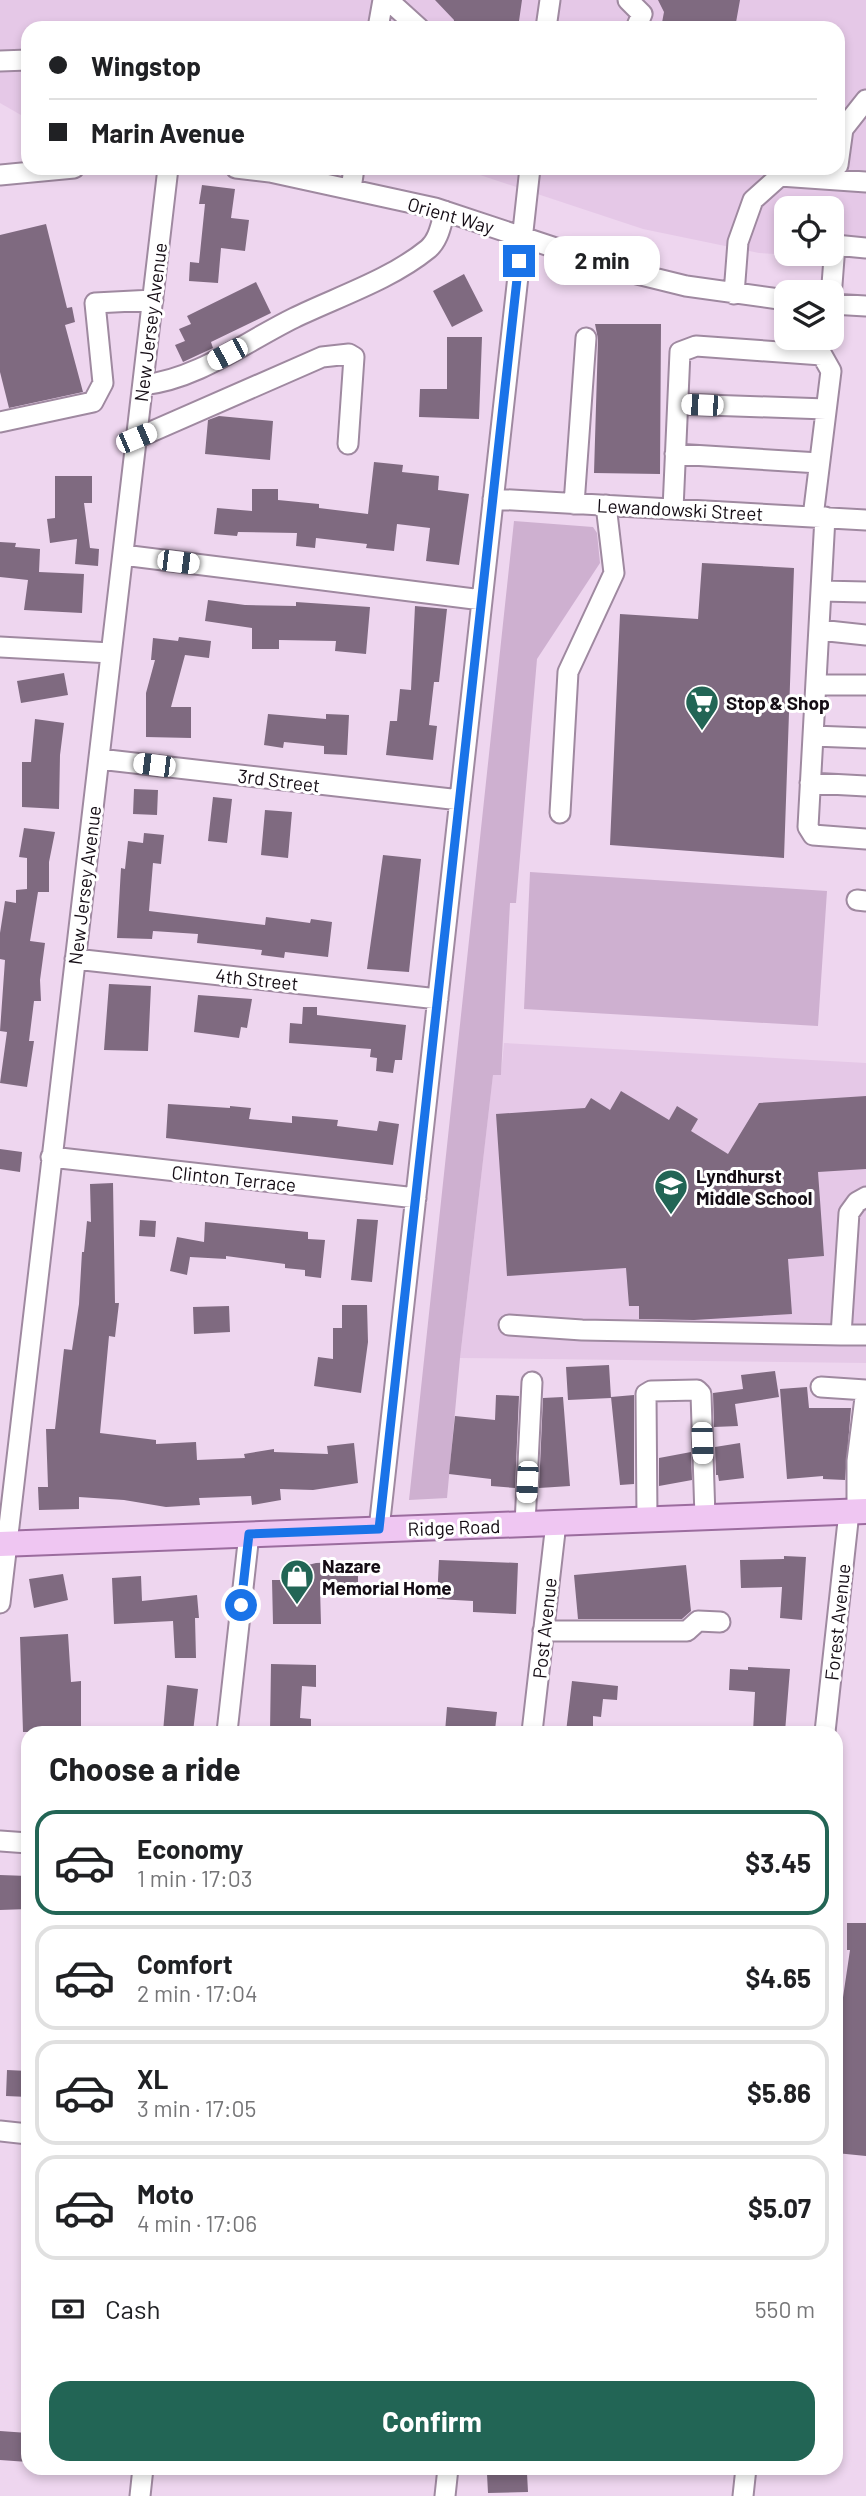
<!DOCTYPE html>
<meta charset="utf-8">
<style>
body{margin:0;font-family:Barlow,sans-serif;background:#f2f2f2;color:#202124;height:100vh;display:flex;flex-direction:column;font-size:26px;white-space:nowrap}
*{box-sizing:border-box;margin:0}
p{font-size:23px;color:#757577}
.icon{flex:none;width:38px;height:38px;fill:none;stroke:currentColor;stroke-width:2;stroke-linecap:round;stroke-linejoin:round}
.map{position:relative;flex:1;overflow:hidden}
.drawer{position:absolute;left:21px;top:1726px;width:822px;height:749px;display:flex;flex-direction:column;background:#fff;border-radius:21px;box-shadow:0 4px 10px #0003}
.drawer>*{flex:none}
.banner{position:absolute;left:21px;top:21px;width:824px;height:154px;border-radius:21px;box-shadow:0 4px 10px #0003;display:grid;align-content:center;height:154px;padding:0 28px;background:#fff}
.fabs{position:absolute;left:774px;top:196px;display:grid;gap:14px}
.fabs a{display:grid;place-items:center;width:70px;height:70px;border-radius:14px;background:#fff;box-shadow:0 4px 10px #0003;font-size:35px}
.end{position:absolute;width:32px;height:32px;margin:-16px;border:9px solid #1a73e8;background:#fff;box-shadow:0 0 0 4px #fff}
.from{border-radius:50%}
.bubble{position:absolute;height:49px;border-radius:21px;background:#fff;box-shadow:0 4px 10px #0003;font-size:23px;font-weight:700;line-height:49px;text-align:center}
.car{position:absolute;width:21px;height:42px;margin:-21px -10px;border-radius:9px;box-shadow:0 0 5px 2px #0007;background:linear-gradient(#fff 24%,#345 0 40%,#fff 0 76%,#345 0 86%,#fff 0)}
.banner b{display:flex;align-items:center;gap:24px;height:66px;font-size:26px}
.banner b+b{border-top:2px solid #e0e0e0}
.banner i{width:18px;height:18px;background:#202124}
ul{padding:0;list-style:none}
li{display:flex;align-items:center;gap:21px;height:105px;margin:0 14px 10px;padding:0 14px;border:4px solid #e0e0e0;border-radius:21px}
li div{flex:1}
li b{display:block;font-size:26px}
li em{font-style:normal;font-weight:700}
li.active{border-color:#226555}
li>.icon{width:63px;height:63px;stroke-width:1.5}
h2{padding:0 28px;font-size:32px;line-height:84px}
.pay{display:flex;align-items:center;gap:18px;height:77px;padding:0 28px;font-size:26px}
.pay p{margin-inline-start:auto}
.primary-button{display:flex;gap:14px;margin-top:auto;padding:14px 28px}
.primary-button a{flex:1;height:80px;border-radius:21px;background:#226555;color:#fff;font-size:28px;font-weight:700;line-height:80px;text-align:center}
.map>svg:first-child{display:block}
.built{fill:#e5c8e7;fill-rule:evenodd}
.green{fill:#ceb0d0}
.building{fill:#7f6a80}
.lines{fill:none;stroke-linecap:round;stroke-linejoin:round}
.minor-casing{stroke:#9f89a0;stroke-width:23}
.major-casing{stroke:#9b6c9e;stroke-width:28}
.minor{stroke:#fff;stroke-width:19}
.major{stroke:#efc6f2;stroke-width:24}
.route{stroke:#1a73e8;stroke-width:9}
.labels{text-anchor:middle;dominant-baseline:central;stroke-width:6;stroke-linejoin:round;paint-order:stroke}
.street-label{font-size:19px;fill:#140c14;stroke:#fff}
.poi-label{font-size:19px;font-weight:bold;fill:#140c14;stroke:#fff;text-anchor:start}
</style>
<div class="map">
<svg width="866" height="2496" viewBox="0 0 866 2496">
<rect width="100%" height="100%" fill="#eed6ef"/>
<path class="built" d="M0,0H866V259L759,253L643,229L459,168H838V28H28V119L0,103ZM786,208H831V254H786Z
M504,1043L866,1063V1363L460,1358L493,1074H501Z"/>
<path class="green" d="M514,521L593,527L597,533L600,563L537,659L516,903H510L501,1075H493L460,1358L447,1498L409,1500Z
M530,872L827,891L818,1026L524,1009Z"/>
<path class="building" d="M435,0H522L518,28H453L454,20Z
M658,0H740L735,28H661L664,12Z
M202,185L235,189L231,218L249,220L245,251L221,248L218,283L189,281L190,262L199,263L205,204H199Z
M46,224L67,308L72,307L75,322L65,325L83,392L9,408L0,372V235Z
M464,274L483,311L452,327L433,291Z
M256,282L271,313L211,342L213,348L183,362L175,345L185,341L179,329L191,324L187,316Z
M595,324H661L660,474L594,473L598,339Z
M447,337H482L479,419L419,417L420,389H447Z
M219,416L273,421L270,460L205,454L208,420Z
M374,462L403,465L402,472L439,476L438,490L469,494L459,565L426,561L430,528L397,524L394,551L366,548L367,544L316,538L315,548L296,546L297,533L238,532L237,536L214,534L217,508L252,511V489H278V500L319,504V508L368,514Z
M55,476H92V503H84L90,548L99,549L98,566L75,564L77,539L50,543L47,519L55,518Z
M0,542L16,543L15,547L40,549L39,572L84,574L82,613L24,610L28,580L0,577Z
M702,563L794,568L784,858L610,845L620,614L698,619Z
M208,600L245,605L296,606V602L370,607L366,654L335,651L336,641L279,640V649H252V628L205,621Z
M415,606L447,609L439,682H434L429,725L437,726L433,760L386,755L390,721H397L400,689L411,690Z
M179,637L211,641L209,658L185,655L171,707H191V738L146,737V693L155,660H151L153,638L178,641Z
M64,673L68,695L21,703L17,681Z
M268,714L326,719V714L349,715L347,755L324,754V746L284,742L283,748L264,745Z
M35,719L64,723L60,755L59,809L22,807V762H31Z
M134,789L158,790L157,815L133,814Z
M213,797L232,799L227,843L208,841Z
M265,810L292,812L288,858L261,855Z
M24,828L55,832L49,862V892H38L30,941L45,943L40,980L41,1001H34L29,1041H34L27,1087L0,1083L7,1032L0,1031L5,960L0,959V933L5,901L16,903V890L27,889V858L19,857Z
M144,833L164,835L161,864L153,863L149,911L265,925L266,917L310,923L311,919L332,922L328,957L285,952L284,958L261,955L262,950L197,943L198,934L153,931L152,939L117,938L121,868L125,869L128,841L143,843Z
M383,855L421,859L409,972L367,969Z
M109,984L151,986L148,1051L104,1050Z
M198,995L252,999L247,1028L241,1027L239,1038L194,1032Z
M303,1007H317V1015L406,1025L402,1060H395L393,1073L376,1071L377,1058L370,1057L371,1049L289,1043L290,1023L302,1024Z
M621,1091L669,1120L677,1106L698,1119L691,1131L728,1154L759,1103L866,1096V1169L818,1172L824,1256L788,1259L792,1314L694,1320L639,1319V1306H629L626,1268L507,1276L496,1114L585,1108L591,1098L610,1110Z
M168,1104L230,1108V1106L251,1108L249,1119L292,1123V1116L338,1120L337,1126L377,1131L379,1121L399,1124L393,1165L166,1138Z
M0,1149L22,1152L20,1172L0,1169Z
M113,1183L115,1303H119L115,1337L109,1336L100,1433L156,1440V1444L196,1442L197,1460L245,1458L244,1454L274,1449V1452L328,1454L327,1446L354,1443L358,1483L313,1490L280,1489L281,1500L252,1505L251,1496L199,1498L200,1505L166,1507L124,1500L79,1497V1509L39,1510L38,1487H48L46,1429H55L64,1349L72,1350L79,1304L82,1252H84L87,1221L91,1222L90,1184Z
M357,1219L378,1220L372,1282L351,1280Z
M140,1220L156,1221L155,1237L139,1236Z
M205,1222L308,1232V1239L325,1240L321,1278L305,1276V1270L285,1268V1264L226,1256V1259L190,1257L187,1275L170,1271L177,1237L204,1242Z
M342,1305H367L368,1342L361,1393L314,1386L318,1357L333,1359V1328H342Z
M229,1306L230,1332L194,1334L193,1307Z
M609,1365L611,1398L568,1400L566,1367Z
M775,1371L779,1397L735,1404L738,1426L714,1427L713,1393L743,1389L741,1375Z
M807,1387L809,1408H851L845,1480L823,1479V1476L787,1479L780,1389Z
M496,1395L519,1396L515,1488L491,1486V1479L449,1474L455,1416L495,1420Z
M634,1395V1484L620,1485L611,1397Z
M563,1397L570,1486L539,1488L543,1398Z
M740,1443L744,1478L719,1481L718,1475H716L715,1447Z
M691,1452L692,1480L659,1486V1458Z
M784,1556L806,1557L802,1620L780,1618L782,1587L741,1588L740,1560L784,1559Z
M439,1560L518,1563L516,1614L473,1612V1601L437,1599Z
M358,1561V1585L320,1588L321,1624H273L272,1580H293L292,1569L316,1563Z
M686,1565L691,1611L682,1619H578L574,1575Z
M63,1574L68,1600L34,1608L29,1579Z
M141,1576L142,1601L197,1595L199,1618H195L196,1658H175L173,1621L114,1624L112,1578Z
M68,1634L71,1682L81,1681V1729L74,1728V1732H23L20,1637Z
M271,1664L316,1665V1687L302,1686L300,1718L311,1719V1732H270Z
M748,1667L790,1669L785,1732H753L755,1692L729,1690L730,1669L748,1670Z
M572,1681L618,1686L617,1700L603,1699L601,1717L593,1716V1732H566Z
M167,1685L198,1689L193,1732H163Z
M447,1707L497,1712L495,1730L469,1728V1732H445Z
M0,1875L28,1876V1909L0,1910Z
M847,1923H866V2156L836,2153V2070L841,2022L836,2020L839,2004H842L850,1950H847Z
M7,2070L28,2071V2097L6,2096Z
M0,2431L28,2433V2462L0,2460Z
M527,2473L528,2492L488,2493L487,2474Z"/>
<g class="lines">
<g class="minor-casing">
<path id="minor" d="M388,0L419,28
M628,0L642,14L636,28
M378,28L383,0
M546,28L550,0
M0,61L28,60
M838,165L843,129L866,100
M236,168L270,172L435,208L625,271L686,286L786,300
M0,175L74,168
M351,189L354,168
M831,245H835L831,298
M835,245L866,248
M734,294L738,242L753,200L780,176L866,182
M831,304L866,306
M143,385C198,379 245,342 294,318C337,297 390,280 428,249C439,240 441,224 445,211
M678,404L826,409
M0,422L93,402L103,383L95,303L153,300
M137,438L322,357L349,354L354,357L348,444
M675,454L819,463
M493,499L866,520
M574,504L586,338
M673,509L680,352L696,346L822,355L831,371L813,517
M825,517L808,827L813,835L866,839
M123,555L482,600
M821,591L866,592
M819,630L866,635
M0,647L111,653
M816,685H866
M813,736L866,738
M99,759L460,800
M810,783L866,786
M560,813L568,672L614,573L606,505
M857,900L866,901
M75,959L438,999
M51,1157L416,1198
M866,1197L857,1202L849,1213L841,1335H866
M509,1325L582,1330L841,1335
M821,1387L866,1390L857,1461V1512
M647,1519L646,1394L651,1391L697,1390L701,1394L705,1517
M525,1524L532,1382
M379,1529L530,168
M0,1603L168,168
M543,1631H687L698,1621L720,1622
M227,1732L249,1534
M532,1732L556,1523
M825,1732L849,1512
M0,1841L28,1843
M0,2131L28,2134
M140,2496L143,2468
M445,2496L448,2468
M743,2496L746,2468"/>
</g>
<g class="major-casing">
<path id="major" d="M0,1544L866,1511"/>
</g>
<use href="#minor" class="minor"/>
<use href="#major" class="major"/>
</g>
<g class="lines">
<path class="route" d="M241,1605L249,1534L379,1529L519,261"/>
</g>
<defs>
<g id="supermarket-pin" transform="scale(1.75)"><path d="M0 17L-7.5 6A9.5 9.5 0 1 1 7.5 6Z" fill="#226555" stroke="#fff"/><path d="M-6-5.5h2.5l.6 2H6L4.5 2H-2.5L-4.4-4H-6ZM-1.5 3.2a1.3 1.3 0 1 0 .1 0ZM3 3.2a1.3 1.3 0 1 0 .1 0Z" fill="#fff"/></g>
<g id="school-pin" transform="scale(1.75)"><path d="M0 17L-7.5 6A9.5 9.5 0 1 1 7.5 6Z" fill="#226555" stroke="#fff"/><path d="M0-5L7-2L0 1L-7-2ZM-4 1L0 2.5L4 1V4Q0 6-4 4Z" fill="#fff"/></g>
<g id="shop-pin" transform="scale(1.75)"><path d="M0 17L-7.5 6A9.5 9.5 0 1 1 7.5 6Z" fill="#226555" stroke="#fff"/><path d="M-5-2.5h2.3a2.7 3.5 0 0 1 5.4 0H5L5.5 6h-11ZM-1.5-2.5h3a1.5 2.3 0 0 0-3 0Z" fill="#fff"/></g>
</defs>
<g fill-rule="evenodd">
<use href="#supermarket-pin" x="702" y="702"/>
<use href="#school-pin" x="671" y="1186"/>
<use href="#shop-pin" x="297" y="1576"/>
</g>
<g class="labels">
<g class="street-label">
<text transform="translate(451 215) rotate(16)">Orient Way</text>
<text transform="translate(150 322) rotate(-83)">New Jersey Avenue</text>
<text transform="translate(680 509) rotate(3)">Lewandowski Street</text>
<text transform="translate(279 780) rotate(7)">3rd Street</text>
<text transform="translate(84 885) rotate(-83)">New Jersey Avenue</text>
<text transform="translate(257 979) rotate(6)">4th Street</text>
<text transform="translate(234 1178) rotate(6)">Clinton Terrace</text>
<text transform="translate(454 1527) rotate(-2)">Ridge Road</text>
<text transform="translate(837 1622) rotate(-84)">Forest Avenue</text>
<text transform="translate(544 1628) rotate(-84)">Post Avenue</text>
</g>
<g class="poi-label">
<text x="726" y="702">Stop &amp; Shop</text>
<text x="696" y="1175">Lyndhurst<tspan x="696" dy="22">Middle School</tspan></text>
<text x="322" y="1565">Nazare<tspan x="322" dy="22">Memorial Home</tspan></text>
</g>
</g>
</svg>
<div class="fabs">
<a><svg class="icon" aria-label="locate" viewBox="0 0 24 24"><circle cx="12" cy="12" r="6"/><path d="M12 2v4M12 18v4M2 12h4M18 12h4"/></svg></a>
<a><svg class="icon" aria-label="layers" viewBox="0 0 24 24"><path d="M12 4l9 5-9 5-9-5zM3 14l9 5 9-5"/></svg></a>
</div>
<i class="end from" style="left:241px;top:1605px"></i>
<i class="end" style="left:519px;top:261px"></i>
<div class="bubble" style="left:544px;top:236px;width:116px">2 min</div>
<i class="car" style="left:227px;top:354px;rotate:242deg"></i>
<i class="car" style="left:702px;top:405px;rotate:272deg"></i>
<i class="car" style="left:136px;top:438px;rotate:67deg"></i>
<i class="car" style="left:178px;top:562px;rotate:97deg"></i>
<i class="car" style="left:154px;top:765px;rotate:277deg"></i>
<i class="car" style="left:702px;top:1443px;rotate:178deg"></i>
<i class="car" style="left:527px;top:1482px;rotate:183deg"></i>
<div class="banner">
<b><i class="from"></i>Wingstop</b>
<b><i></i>Marin Avenue</b>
</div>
<section class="drawer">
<h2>Choose a ride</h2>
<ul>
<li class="active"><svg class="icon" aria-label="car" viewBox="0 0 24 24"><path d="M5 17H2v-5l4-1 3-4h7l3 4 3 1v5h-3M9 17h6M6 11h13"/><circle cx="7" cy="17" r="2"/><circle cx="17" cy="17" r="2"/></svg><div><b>Economy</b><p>1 min · 17:03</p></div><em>$3.45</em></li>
<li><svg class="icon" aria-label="car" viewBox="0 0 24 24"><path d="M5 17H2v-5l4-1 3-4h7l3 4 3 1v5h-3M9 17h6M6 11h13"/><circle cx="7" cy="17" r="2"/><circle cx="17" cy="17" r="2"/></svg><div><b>Comfort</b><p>2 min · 17:04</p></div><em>$4.65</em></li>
<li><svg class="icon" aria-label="car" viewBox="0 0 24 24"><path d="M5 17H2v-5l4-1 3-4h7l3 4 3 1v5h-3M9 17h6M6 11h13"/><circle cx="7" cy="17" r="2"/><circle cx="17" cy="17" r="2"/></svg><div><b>XL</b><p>3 min · 17:05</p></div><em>$5.86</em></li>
<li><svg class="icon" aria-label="car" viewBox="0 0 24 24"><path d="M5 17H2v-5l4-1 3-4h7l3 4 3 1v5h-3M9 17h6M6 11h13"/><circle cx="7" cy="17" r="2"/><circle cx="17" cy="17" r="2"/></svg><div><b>Moto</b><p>4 min · 17:06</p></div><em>$5.07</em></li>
</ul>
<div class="pay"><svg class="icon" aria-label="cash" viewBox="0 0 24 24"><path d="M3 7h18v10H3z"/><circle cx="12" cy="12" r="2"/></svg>Cash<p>550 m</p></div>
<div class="primary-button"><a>Confirm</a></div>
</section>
</div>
